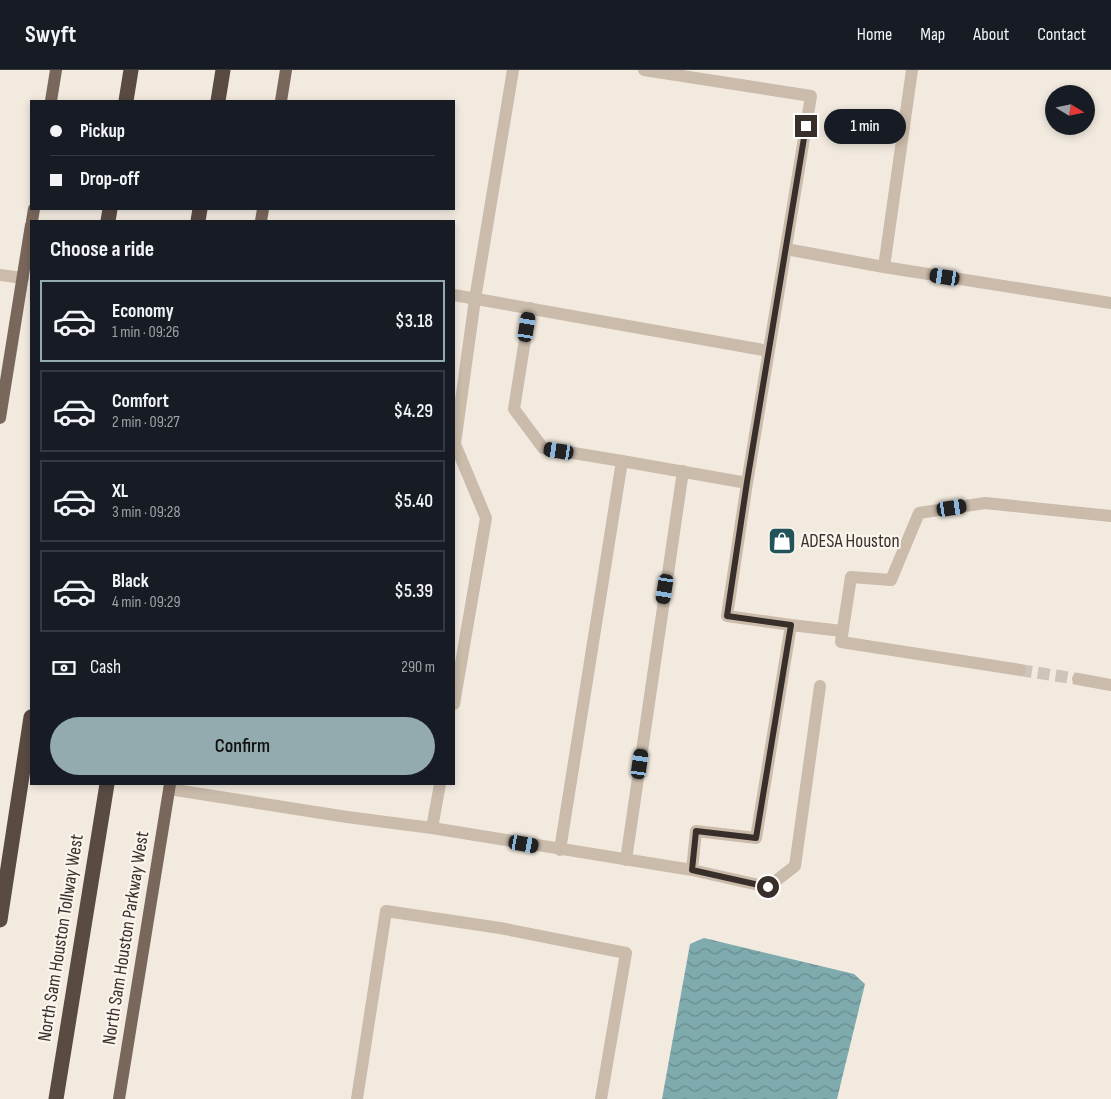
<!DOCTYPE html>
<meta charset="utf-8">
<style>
body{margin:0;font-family:"Sofia Sans Condensed",sans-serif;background:#20242c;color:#f1f3f6;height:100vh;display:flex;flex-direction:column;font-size:19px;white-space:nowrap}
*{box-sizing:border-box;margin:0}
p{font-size:16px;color:#9ea1a6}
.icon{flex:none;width:28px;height:28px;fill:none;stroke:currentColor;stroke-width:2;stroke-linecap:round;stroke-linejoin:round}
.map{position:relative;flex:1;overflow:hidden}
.details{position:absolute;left:30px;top:150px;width:425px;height:565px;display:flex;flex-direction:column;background:#171b24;border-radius:0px;box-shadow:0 2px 8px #0003}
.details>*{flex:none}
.banner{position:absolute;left:30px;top:30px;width:425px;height:110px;border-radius:0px;box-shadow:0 2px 8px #0003;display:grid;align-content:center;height:110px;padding:0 20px;background:#171b24}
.needle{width:32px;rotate:100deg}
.controls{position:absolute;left:1045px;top:15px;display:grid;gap:10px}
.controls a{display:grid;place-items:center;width:50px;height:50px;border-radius:50%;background:#171b24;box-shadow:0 2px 8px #0003;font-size:25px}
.end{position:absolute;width:22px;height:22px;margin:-11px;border:6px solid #392f2a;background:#fff;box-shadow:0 0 0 2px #fff}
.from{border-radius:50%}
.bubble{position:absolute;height:35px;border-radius:18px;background:#171b24;box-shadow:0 2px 8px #0003;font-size:16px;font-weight:600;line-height:35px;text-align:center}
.car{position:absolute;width:15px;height:30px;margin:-15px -8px;border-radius:6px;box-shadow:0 0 4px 1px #0007;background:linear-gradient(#222 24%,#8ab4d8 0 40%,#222 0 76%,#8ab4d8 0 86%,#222 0)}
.banner b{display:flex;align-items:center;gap:18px;height:48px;font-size:19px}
.banner b+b{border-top:1px solid #363941}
.banner i{width:12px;height:12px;background:#f1f3f6}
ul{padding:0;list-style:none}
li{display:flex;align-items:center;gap:15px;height:82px;margin:0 10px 8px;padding:0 10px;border:2px solid #363941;border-radius:0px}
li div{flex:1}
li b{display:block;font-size:19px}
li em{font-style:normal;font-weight:600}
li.on{border-color:#93abaf}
li>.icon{width:45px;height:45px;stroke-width:1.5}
h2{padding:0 20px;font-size:22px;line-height:60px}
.pay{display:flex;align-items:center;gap:12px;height:55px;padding:0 20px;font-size:19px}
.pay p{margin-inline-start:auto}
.button{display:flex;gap:10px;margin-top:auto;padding:10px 20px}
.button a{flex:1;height:58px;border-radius:30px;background:#93abaf;color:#111;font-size:20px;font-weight:600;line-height:58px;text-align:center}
header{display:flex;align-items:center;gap:30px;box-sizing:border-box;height:70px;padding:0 25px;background:#171b24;border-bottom:1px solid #363941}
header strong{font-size:24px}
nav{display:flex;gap:28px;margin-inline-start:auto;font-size:18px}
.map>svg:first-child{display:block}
.water{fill:url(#water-waves)}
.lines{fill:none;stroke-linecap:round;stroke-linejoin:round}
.minor-tunnel{stroke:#cdc5bb;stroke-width:12;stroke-dasharray:12 6;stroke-linecap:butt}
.minor{stroke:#cabbab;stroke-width:12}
.major{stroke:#7a675c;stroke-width:12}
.highway{stroke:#594a42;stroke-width:15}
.route{stroke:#392f2a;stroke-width:6}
.labels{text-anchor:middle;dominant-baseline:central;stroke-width:4.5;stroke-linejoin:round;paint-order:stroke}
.poi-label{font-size:19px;fill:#392f2a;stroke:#faf4ec;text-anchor:start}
.street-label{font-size:19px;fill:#392f2a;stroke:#faf4ec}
</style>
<header>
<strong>Swyft</strong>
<nav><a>Home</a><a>Map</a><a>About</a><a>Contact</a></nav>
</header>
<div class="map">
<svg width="1111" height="1029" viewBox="0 0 1111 1029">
<defs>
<pattern id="water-waves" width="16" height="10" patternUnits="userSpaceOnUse" patternTransform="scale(1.25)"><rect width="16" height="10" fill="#7fabaf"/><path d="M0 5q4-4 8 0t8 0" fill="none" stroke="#698c8f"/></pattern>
</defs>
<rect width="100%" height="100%" fill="#f2eadf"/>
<path class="water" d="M704,868L854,904L865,914L837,1029H662L690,874Z"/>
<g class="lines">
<path class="minor-tunnel" d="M1020,600L1078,609"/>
<path class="minor" d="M644,0L811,26L747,413L727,546L791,555L756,768L696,761L692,800
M786,179L884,197L912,0
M884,197L1111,233
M0,205L23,208
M454,225L769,281
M530,238L514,339L543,378L622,391
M791,555L842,561
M1020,600L841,572L851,507L891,510L919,443L985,433L1111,446
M1078,609L1111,615
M454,634L486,448L455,374L475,229L513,0
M169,719L347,747L432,758L440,714
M432,758L692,800L768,817L795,796L820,616
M560,780L622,391L747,413
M626,790L683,401
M357,1029L386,841L500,858L626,883L601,1029"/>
<path class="major" d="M51,31L56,0
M281,31L286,0
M32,151L34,139
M261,151L263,139
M0,348L31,155
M119,1029L170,714"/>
<path class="highway" d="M126,31L131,0
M218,31L223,0
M108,151L110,139
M198,151L200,139
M0,850L31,647
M56,1029L107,714"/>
</g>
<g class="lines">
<path class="route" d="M768,817L692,800L696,761L756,768L791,555L727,546L747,412L806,56"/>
</g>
<defs>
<g id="shop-square" transform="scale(1.4375)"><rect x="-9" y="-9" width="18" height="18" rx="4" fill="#215359" stroke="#faf4ec"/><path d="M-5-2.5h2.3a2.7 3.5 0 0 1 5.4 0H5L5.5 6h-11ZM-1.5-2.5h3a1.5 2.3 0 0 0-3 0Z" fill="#fff"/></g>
</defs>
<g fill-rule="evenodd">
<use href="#shop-square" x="782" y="471"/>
</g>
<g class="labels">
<g class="poi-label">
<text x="801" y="471">ADESA Houston</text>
</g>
<g class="street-label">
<text transform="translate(61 868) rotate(-81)">North Sam Houston Tollway West</text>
<text transform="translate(126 868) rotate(-81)">North Sam Houston Parkway West</text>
</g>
</g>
</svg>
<div class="controls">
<a><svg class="needle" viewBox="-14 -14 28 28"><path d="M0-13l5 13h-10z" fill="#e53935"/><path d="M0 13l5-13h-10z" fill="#9ea1a6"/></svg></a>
</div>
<i class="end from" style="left:768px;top:817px"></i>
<i class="end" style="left:806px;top:56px"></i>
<div class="bubble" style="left:824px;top:39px;width:82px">1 min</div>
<i class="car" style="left:945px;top:207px;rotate:279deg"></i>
<i class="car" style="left:527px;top:257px;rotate:9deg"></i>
<i class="car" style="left:559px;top:381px;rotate:279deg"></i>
<i class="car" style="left:952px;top:438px;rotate:81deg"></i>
<i class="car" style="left:665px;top:519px;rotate:189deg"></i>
<i class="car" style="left:640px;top:694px;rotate:8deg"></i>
<i class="car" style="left:524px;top:774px;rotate:100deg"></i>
<div class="banner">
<b><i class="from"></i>Pickup</b>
<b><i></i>Drop-off</b>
</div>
<section class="details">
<h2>Choose a ride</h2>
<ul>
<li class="on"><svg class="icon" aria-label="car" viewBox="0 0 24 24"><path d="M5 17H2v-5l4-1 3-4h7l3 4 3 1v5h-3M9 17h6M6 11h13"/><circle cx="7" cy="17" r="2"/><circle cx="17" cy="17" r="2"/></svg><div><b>Economy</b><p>1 min · 09:26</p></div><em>$3.18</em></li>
<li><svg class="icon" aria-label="car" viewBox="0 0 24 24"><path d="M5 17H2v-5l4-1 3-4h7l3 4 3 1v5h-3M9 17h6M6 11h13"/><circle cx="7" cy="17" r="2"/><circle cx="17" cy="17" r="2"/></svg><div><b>Comfort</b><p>2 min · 09:27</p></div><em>$4.29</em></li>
<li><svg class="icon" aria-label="car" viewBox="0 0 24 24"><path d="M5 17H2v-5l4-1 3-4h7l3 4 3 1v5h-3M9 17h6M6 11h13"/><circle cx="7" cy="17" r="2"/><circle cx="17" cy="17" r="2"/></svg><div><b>XL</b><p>3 min · 09:28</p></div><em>$5.40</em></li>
<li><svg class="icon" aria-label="car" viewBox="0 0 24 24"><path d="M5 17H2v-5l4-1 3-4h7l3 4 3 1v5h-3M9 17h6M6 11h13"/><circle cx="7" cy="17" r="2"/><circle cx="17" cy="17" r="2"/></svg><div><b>Black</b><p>4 min · 09:29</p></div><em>$5.39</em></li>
</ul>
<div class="pay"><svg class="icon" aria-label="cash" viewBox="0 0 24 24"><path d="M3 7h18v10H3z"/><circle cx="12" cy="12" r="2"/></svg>Cash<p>290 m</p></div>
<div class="button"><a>Confirm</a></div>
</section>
</div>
